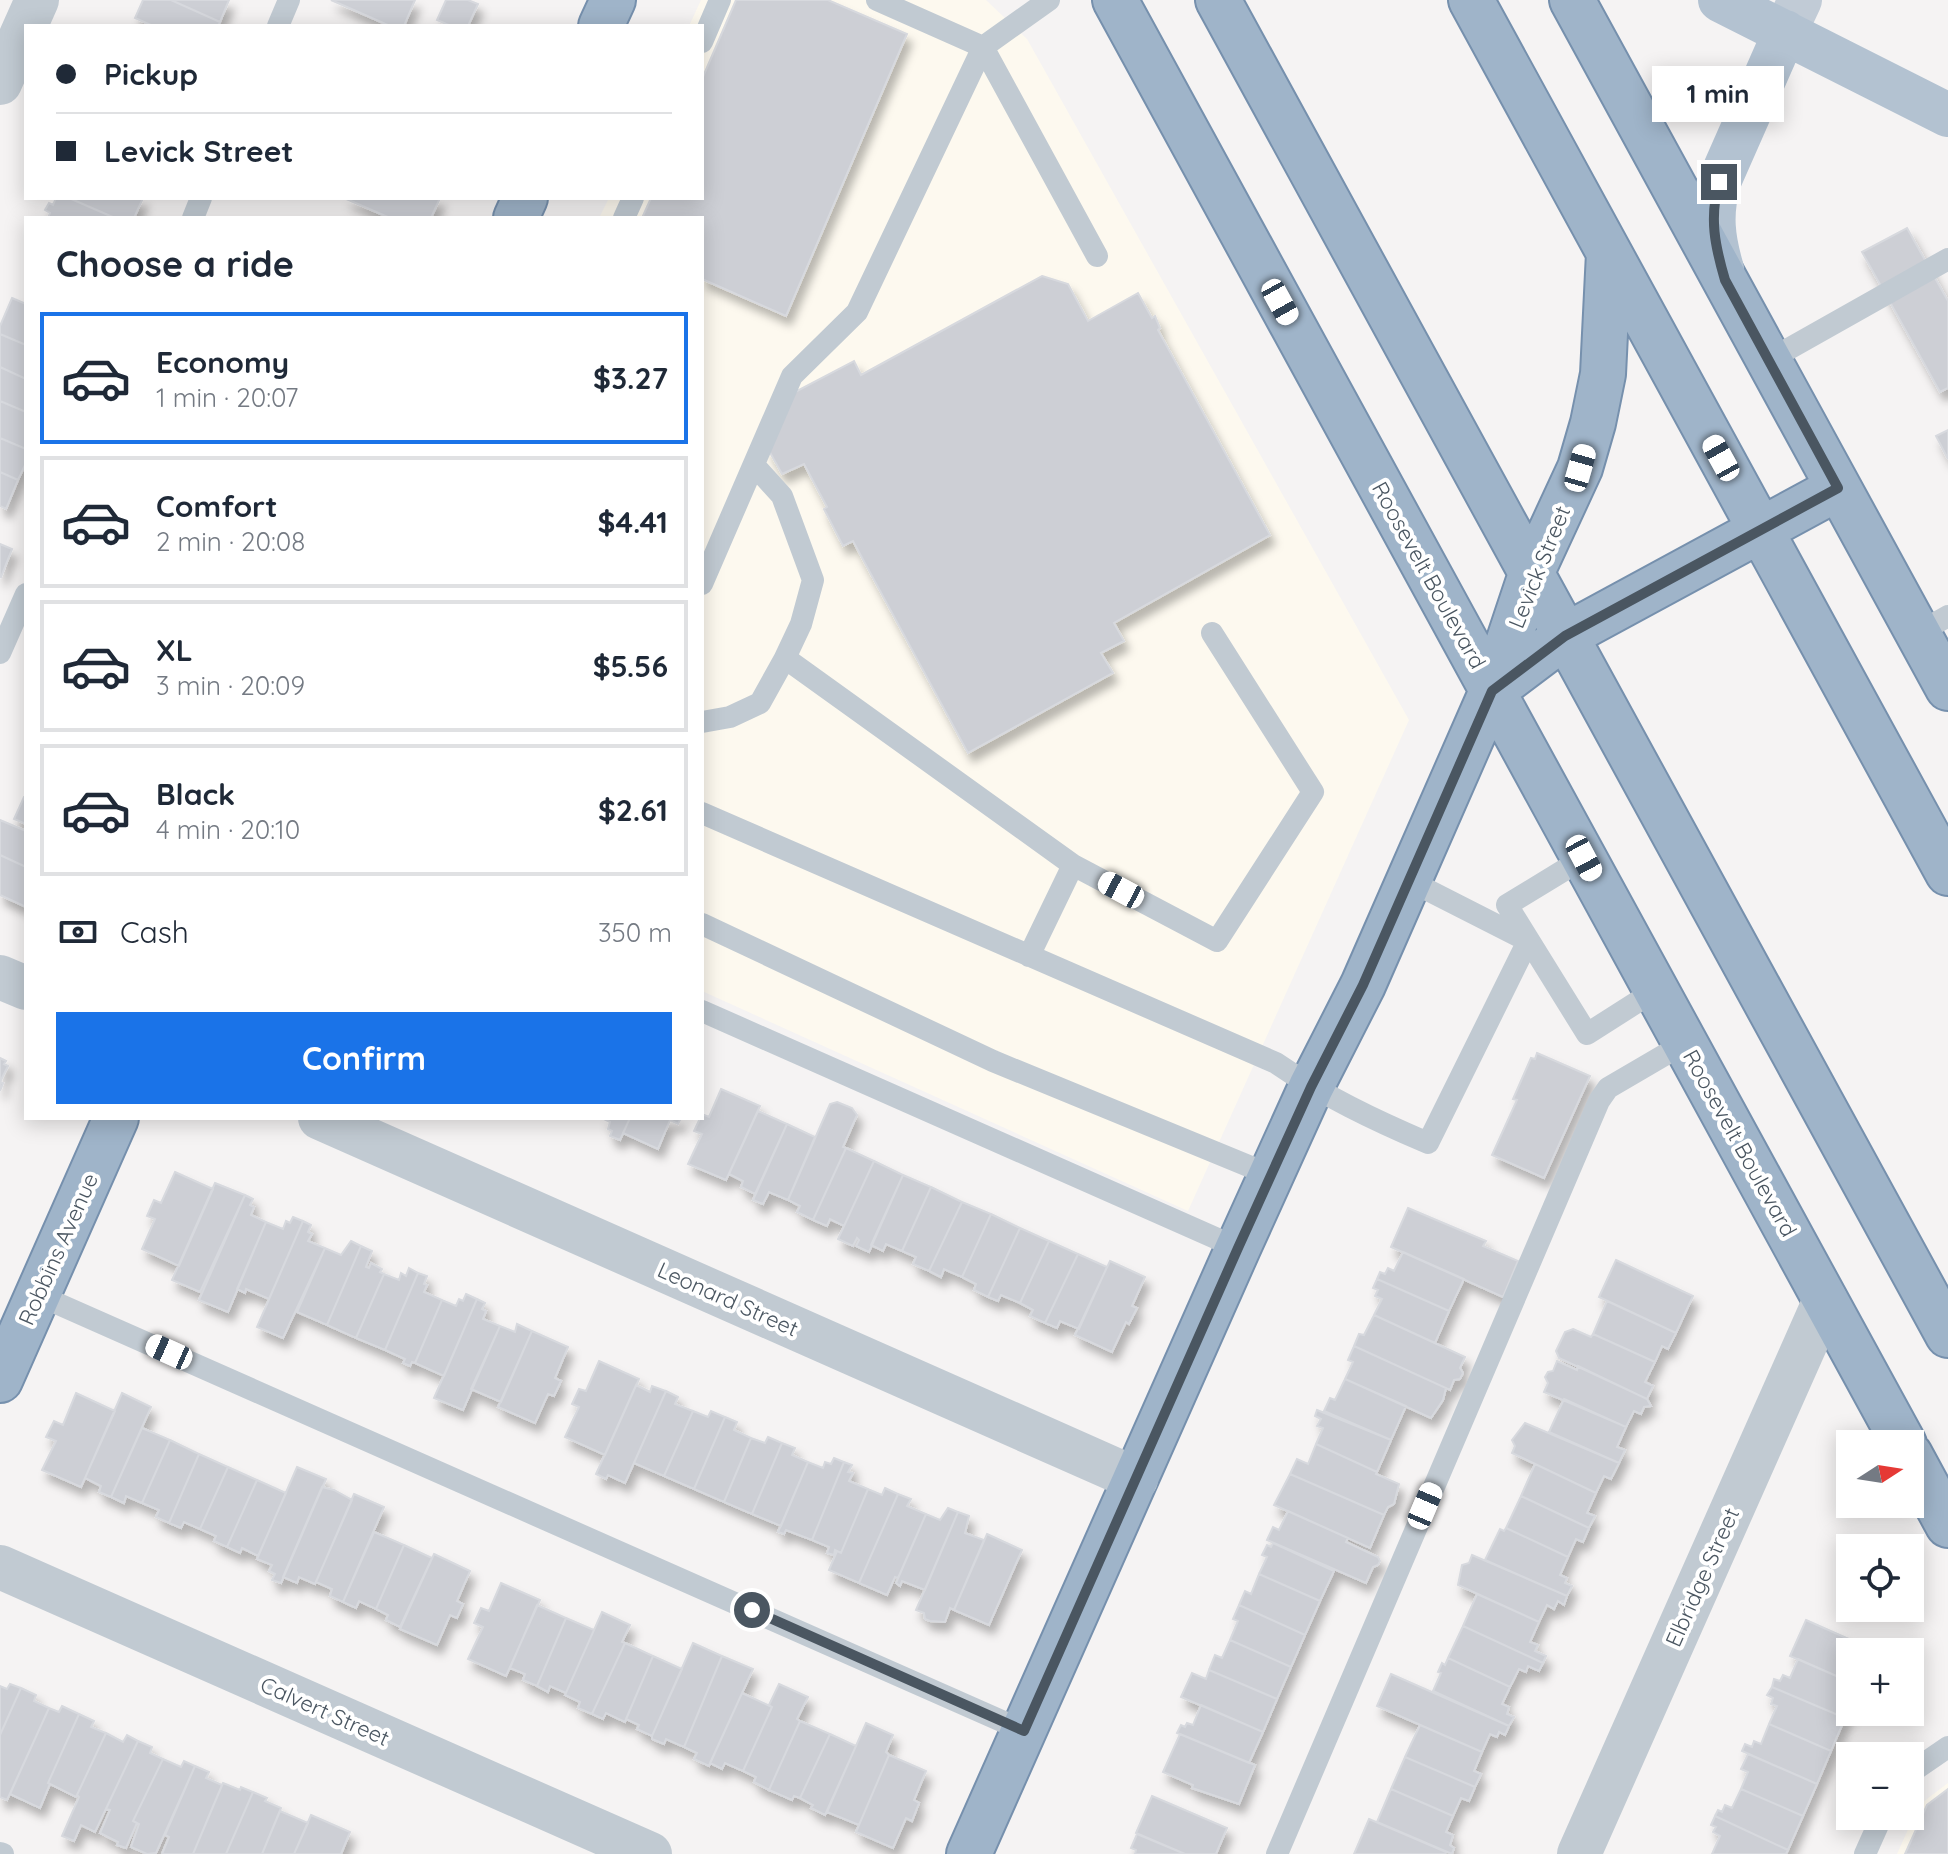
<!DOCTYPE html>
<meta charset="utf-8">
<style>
body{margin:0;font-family:Quicksand,sans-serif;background:#f2f2f3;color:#1f2937;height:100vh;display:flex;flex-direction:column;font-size:30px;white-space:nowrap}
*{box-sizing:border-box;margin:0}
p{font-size:26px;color:#747a83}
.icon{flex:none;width:44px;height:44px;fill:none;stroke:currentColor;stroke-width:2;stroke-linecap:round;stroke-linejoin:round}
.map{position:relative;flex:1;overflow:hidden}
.drawer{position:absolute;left:24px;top:216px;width:680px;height:904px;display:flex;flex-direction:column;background:#fff;border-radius:0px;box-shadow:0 4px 20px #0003}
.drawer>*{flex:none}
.banner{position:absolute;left:24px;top:24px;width:680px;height:176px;border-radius:0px;box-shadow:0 4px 20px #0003;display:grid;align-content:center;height:176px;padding:0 32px;background:#fff}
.needle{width:52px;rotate:78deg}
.fabs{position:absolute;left:1836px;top:1430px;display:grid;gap:16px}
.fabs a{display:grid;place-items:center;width:88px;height:88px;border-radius:0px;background:#fff;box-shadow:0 4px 20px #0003;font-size:40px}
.end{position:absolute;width:36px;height:36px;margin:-18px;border:10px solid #4a5661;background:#fff;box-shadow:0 0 0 4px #fff}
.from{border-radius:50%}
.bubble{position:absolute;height:56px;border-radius:0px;background:#fff;box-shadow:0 4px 20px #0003;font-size:26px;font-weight:700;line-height:56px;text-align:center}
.car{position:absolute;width:24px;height:48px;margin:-24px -12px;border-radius:10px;box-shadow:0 0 6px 2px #0007;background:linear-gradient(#fff 24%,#345 0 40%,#fff 0 76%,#345 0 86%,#fff 0)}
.banner b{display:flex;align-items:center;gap:28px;height:76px;font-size:30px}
.banner b+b{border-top:2px solid #e0e1e3}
.banner i{width:20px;height:20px;background:#1f2937}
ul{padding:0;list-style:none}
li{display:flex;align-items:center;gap:24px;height:132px;margin:0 16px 12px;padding:0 16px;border:4px solid #e0e1e3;border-radius:0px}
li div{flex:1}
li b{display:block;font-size:30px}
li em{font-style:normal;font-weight:700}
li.on{border-color:#1a73e8}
li>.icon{width:72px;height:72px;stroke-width:1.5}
h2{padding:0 32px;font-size:36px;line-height:96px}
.pay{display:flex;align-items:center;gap:20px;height:88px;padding:0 32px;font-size:30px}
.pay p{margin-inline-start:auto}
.button{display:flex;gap:16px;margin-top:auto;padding:16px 32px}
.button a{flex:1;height:92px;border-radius:0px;background:#1a73e8;color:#fff;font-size:32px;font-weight:700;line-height:92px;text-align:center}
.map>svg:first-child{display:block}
.commercial{fill:#fdf9ef}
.building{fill:#cdcfd5;stroke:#d7d9de;stroke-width:2;filter:url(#shadow)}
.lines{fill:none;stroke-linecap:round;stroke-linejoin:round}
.trunk-casing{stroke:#7690ad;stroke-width:48}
.service{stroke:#c1cad2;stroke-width:22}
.minor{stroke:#c1cad2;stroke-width:44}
.secondary{stroke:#c1cbd6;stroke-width:44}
.primary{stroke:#b3c2d1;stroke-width:44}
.trunk{stroke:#9fb4c9;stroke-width:44}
.route{stroke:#4a5661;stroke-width:10}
.labels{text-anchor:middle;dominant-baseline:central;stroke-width:8;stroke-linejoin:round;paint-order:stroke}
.street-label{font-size:22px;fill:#4a5661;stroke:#fff}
</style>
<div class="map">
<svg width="1948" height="1854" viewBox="0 0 1948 1854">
<defs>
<filter id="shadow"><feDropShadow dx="5" dy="9" stdDeviation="4" flood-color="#0004"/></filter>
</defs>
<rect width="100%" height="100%" fill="#f5f3f3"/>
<path class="commercial" d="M701,0H986L1027,39L1409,720L1188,1211L702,991V218H599L609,198H702V26H689Z
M1948,1783V1854H1897L1919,1805Z"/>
<path class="building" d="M143,0H171L220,22L218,26H153L135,18Z
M171,0H229L220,22Z
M331,0H415L404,26H390Z
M446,0H468L478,4L468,26H451L437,20Z
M736,0H828L907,34L786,316L702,279V218H642L651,198H702V79Z
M56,198H69L115,218H48L50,213L45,210L49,203L53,205Z
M69,198H143L134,218H115Z
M344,198H440L431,218H390Z
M1907,228L1948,301V388L1940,392L1862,252Z
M1042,276L1068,284L1088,321L1138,293L1152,318L1155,316L1160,328L1158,330L1270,535L1114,623L1124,641L1101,653L1113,673L968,753L853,541L843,546L824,509L827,507L804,464L782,474L768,449L795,392L854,361L861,375Z
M12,298L26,304V345L0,334V326Z
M0,334L26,345V379L0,367Z
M0,367L26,379V412L0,401Z
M0,401L26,412V449L0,438Z
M1948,430V459L1936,436Z
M0,438L26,449V463L18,480L0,472Z
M0,472L18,480L6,509L0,506Z
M0,544L12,549L1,577L0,576Z
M24,797H26V824L14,819Z
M0,820L26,831V867L0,855Z
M0,855L26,867V907L0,895Z
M1537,1053L1590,1076L1544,1178L1492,1155L1517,1100L1513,1099L1531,1058L1535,1059Z
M0,1058L6,1061L4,1064L8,1066L0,1082L3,1083L0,1091Z
M721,1089L760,1106L726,1180L688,1164L702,1134L694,1131L702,1114L709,1117Z
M837,1102L852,1108L857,1115L843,1147L846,1148L813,1220L797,1212L800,1206L788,1200L830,1104Z
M758,1111L787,1124L755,1194L741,1187L743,1181L729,1174Z
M602,1118H630L620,1140L610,1136L612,1131L608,1129L610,1122Z
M630,1118H681L678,1124L670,1120L658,1149L623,1133Z
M787,1124L815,1137L788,1200L769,1192L763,1204L753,1200Z
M846,1148L874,1161L844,1226L830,1219L827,1226L813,1220Z
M874,1161L903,1175L869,1252L856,1246L859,1240L857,1238L853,1246L838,1239Z
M175,1172L213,1189L179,1266L142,1249L155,1219L147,1216L154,1200L161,1203Z
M903,1175L931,1187L902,1251L886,1244L883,1251L871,1245Z
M215,1183L245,1195L200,1292L172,1280Z
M931,1187L962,1202L929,1271L913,1264L916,1257L902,1251Z
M245,1195L253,1199L250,1205L254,1207L251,1215L266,1222L228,1312L199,1300Z
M962,1202L991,1214L962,1277L944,1269L941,1277L929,1271Z
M1408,1208L1486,1241L1483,1246L1518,1261L1503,1297L1391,1247Z
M991,1214L1020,1228L988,1297L974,1290L976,1284L962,1277Z
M293,1217L303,1221L269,1299L246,1289L245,1293L237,1289L266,1222L283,1229L286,1221L290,1223Z
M303,1221L311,1225L308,1232L312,1234L308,1241L325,1248L283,1338L257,1327Z
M1020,1228L1049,1241L1020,1303L1001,1295L998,1301L988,1297Z
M351,1241L361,1246L327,1325L297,1312L325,1248L341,1255Z
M1049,1241L1078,1254L1045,1323L1030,1316L1033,1310L1020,1303Z
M361,1246L372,1251L366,1267L369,1268L371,1263L382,1269L380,1272L384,1274L356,1338L327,1325Z
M1403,1252L1464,1279L1449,1311L1377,1279L1380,1272L1385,1274L1388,1268L1394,1271Z
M1078,1254L1107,1267L1079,1329L1060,1321L1057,1328L1045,1323Z
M1616,1260L1693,1296L1676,1333L1599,1297Z
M1110,1261L1145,1277L1132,1306L1137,1308L1129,1324L1126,1322L1112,1352L1075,1335Z
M409,1268L418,1273L385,1350L356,1338L384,1274L399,1280L401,1273L406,1276Z
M418,1273L427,1276L424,1284L427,1285L424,1292L442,1300L415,1363L412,1362L410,1366L403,1363L405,1359L385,1350Z
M1377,1279L1449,1311L1435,1343L1374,1315L1382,1299L1375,1296L1378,1290L1373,1288Z
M466,1294L477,1299L444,1376L415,1363L442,1300L456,1306L459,1299L463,1301Z
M477,1299L485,1303L482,1309L486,1311L483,1319L500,1326L463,1410L434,1398Z
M1607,1301L1676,1333L1668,1349L1662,1346L1655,1362L1593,1334Z
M1374,1315L1465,1357L1460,1368L1463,1373L1460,1379L1454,1380L1450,1390L1354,1346L1359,1334L1364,1335Z
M517,1324L532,1331L501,1402L471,1389L500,1326L515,1332Z
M1573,1329L1591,1337L1593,1334L1655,1362L1645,1382L1653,1386L1647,1399L1559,1358L1556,1351L1565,1332Z
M532,1331L568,1347L555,1378L561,1381L554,1396L548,1394L535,1423L498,1407Z
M1354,1346L1446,1388L1443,1400L1431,1418L1345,1379L1353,1362L1348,1360Z
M599,1361L639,1379L605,1455L565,1437L579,1407L572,1404L579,1389L586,1391Z
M1557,1361L1577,1370L1578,1366L1647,1399L1651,1406L1644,1407L1641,1414L1634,1411L1626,1427L1544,1392L1548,1383L1545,1377L1548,1372L1553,1371Z
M1345,1379L1406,1406L1391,1440L1324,1411L1330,1398L1335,1400Z
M636,1385L650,1392L652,1386L666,1391L625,1483L608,1475L606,1479L596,1474Z
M666,1391L678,1397L675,1404L693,1411L664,1476L634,1463Z
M76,1393L115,1411L81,1487L42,1470L56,1441L46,1437L54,1421L63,1425Z
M122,1393L151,1407L111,1497L99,1492L101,1486L85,1478Z
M1564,1399L1626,1427L1617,1447L1625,1450L1619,1463L1549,1432Z
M1317,1410L1391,1440L1377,1472L1316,1444L1323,1428L1317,1426L1321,1419L1315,1416Z
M693,1411L708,1417L711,1411L725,1417L694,1489L664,1476Z
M725,1417L737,1422L734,1430L751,1438L724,1502L694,1489Z
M1525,1423L1619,1463L1611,1479L1604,1476L1596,1493L1512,1453L1515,1446L1512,1440Z
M142,1428L170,1440L142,1503L126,1496L124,1503L111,1497Z
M768,1437L782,1443L752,1514L724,1502L751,1438L765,1443Z
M170,1440L199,1454L169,1523L156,1517L159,1510L142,1503Z
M782,1443L795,1448L792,1455L808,1462L781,1526L752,1514Z
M1316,1444L1377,1472L1376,1474L1399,1484L1394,1504L1388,1507L1384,1515L1290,1474L1297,1459L1308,1464Z
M199,1454L228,1467L200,1529L184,1522L181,1528L169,1523Z
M834,1458L844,1462L812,1540L786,1530L784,1534L778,1532L808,1462L823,1468L825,1462L831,1464Z
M844,1462L852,1465L848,1472L853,1473L849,1481L868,1489L841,1553L835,1550L834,1555L827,1553L829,1547L812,1540Z
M1535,1464L1596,1493L1587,1513L1595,1516L1589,1528L1521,1496Z
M228,1467L257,1480L227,1547L214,1541L216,1536L200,1529Z
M297,1467L326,1479L281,1583L272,1580L275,1574L269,1571L272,1565L257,1559Z
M1290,1474L1384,1515L1370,1548L1274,1505Z
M257,1480L286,1493L258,1556L242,1548L240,1553L227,1547Z
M322,1487L334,1490L352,1500L315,1584L299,1577L297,1583L283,1577Z
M885,1488L898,1494L859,1583L829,1570L837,1551L841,1553L868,1489L882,1495Z
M354,1494L384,1507L343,1602L330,1596L332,1589L316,1582Z
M898,1494L911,1499L907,1506L926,1514L898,1578L895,1577L887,1595L859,1583Z
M1521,1496L1589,1528L1583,1542L1576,1539L1568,1557L1506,1528Z
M948,1508L958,1512L925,1590L902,1581L900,1586L896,1583L926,1514L940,1520Z
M1288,1511L1348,1538L1346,1542L1378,1557L1380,1561L1378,1565L1373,1567L1366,1583L1267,1540L1273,1527L1279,1530Z
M958,1512L969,1516L965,1533L984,1540L954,1610L950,1608L945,1622L930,1621L925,1619L924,1613L916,1610Z
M1506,1528L1568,1557L1560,1575L1567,1578L1565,1583L1572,1586L1567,1596L1485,1560L1500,1529L1504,1531Z
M374,1532L404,1545L376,1609L359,1601L356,1608L343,1602Z
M987,1534L1022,1550L989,1625L954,1610Z
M1273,1543L1334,1571L1320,1601L1259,1574L1267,1557L1262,1555L1267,1545L1271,1547Z
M404,1545L432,1558L400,1627L386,1620L388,1615L376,1609Z
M434,1554L470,1571L457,1601L463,1604L457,1618L450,1615L437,1645L400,1629Z
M1472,1555L1567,1596L1564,1605L1558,1601L1554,1609L1547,1605L1539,1622L1458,1585L1462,1565L1469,1563Z
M1259,1574L1320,1601L1305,1635L1239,1605L1245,1591L1251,1594Z
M501,1583L540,1600L506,1676L468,1659L483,1627L474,1623L481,1608L489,1611Z
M1477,1594L1539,1622L1530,1642L1538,1645L1535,1651L1546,1656L1543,1663L1463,1626Z
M537,1605L566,1618L537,1686L523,1680L525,1674L510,1668Z
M1239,1605L1305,1635L1291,1667L1230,1640L1238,1621L1233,1619Z
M602,1612L630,1625L622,1642L625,1643L592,1714L578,1708L580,1702L565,1695Z
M566,1618L594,1630L566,1693L550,1686L548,1692L537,1686Z
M1806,1620L1878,1652H1850V1682L1790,1656Z
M1463,1626L1543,1663L1539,1671L1528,1666L1526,1672L1519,1669L1510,1687L1448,1658Z
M1230,1640L1291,1667L1277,1699L1209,1670L1215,1655L1222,1658Z
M625,1643L653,1656L625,1722L606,1713L603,1719L592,1714Z
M693,1643L722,1656L684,1747L666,1739L664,1744L652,1739V1736Z
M653,1656L682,1669L652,1736L637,1729L639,1725L626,1719Z
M722,1656L753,1669L709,1766L694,1759L697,1753L684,1747Z
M1448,1658L1510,1687L1502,1704L1509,1707L1507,1714L1514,1717L1509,1726L1433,1691L1441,1673L1438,1672L1442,1663L1445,1665Z
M1798,1659L1850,1682V1707L1845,1718L1772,1687L1774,1679L1780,1681L1783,1675L1790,1678Z
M1209,1670L1277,1699L1263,1732L1181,1697L1192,1673L1206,1679Z
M1391,1674L1509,1726L1505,1735L1499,1732L1497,1737L1490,1734L1482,1752L1377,1706Z
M10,1684L21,1688L0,1735V1686L7,1689Z
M779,1684L808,1697L797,1719L800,1721L769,1790L754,1782L756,1777L743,1771L772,1707L769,1705Z
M1772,1687L1845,1718L1831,1751L1769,1724L1777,1706L1771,1704L1773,1698L1767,1695Z
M21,1688L36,1695L34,1701L49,1708L7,1800L0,1797V1735Z
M742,1693L772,1707L743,1771L725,1763L722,1769L710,1763Z
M1201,1705L1263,1732L1249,1763L1177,1733L1181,1725L1185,1727L1187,1723L1193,1725Z
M62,1706L79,1714L48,1783L50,1784L40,1808L10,1794L49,1708L59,1712Z
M79,1714L94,1721L91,1727L106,1733L76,1797L48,1783Z
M800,1721L830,1734L800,1798L794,1796L792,1800L769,1790Z
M866,1723L893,1735L886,1752L889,1755L859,1825L827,1812Z
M1769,1724L1831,1751L1817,1784L1742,1751L1745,1744L1752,1747L1754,1741L1761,1744Z
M1420,1725L1482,1752L1474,1771L1481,1774L1475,1787L1405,1757Z
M106,1733L123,1742L127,1735L138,1741L95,1832L81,1825L74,1841L62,1836L79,1797L77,1795Z
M830,1734L856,1746L825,1815L811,1808L813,1805L800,1798Z
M1180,1734L1255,1765L1239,1804L1192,1788L1193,1785L1163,1772Z
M138,1741L152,1747L150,1753L163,1759L133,1821L137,1823L126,1848L117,1845L118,1842L100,1833L110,1810L106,1809Z
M1748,1754L1817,1784L1803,1816L1741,1789L1748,1772L1741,1769Z
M889,1755L926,1771L914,1800L919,1803L912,1821L906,1818L893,1848L856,1832Z
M1405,1757L1475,1787L1469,1801L1461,1798L1453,1816L1391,1789Z
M163,1759L181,1767L184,1761L195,1766L156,1853L147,1854L131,1847L139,1824L133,1821Z
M195,1766L209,1772L206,1778L222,1785L193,1854H162L169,1837L165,1835Z
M223,1783L240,1790L241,1787L253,1792L226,1854H193Z
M1391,1789L1453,1816L1446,1832L1453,1835L1450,1845L1454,1848L1452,1854L1377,1822Z
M1741,1789L1803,1816L1788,1850L1715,1816L1718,1810L1722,1812L1725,1805L1732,1808Z
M1948,1789V1854H1905L1927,1805Z
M253,1792L267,1798L265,1801L281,1808L262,1854H226Z
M1152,1796L1227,1828L1216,1854H1185L1136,1833Z
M280,1811L308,1823L294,1854H262Z
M311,1815L350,1832L341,1854H294Z
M1715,1816L1788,1850L1786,1854H1712L1720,1836L1713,1832L1716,1827L1711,1825Z
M1369,1819L1446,1852L1445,1854H1354Z
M1137,1834L1185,1854H1135L1136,1850L1131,1848Z"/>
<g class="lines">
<g class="trunk-casing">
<path id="trunk" d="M1115,0L1904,1444
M1218,0L1948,1335
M1471,0L1948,873
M1572,0L1948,688
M601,26L613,0
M516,218L525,198
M1492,691L1565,636L1838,488
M0,1380L116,1118
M1910,1455L1948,1525
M969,1854L1238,1248L1311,1087L1363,985L1492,691L1531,574L1580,468L1593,423L1603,374L1609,253"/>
</g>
<path class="service" d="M877,0L983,47L1097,256
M278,26L289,0
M702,42L720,0
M193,218L201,198
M624,218L633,198
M1769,360L1948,259
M754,465L782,496L813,580L801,624L785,658
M702,584L792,376L857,312L983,47L1049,0
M1918,633L1948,616
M0,653L26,594
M702,722L730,717L760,703L785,658L1073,865L1029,956
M702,813L1276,1063C1324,1096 1374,1120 1428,1143L1528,941L1408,880
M1584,858L1507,905L1587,1034L1656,990
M1073,865L1217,941L1313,792L1212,633
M702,924L993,1061L1273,1176
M702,1011L1238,1248
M38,1295L1024,1731
M1910,1773L1948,1747
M0,1853L3,1854
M1277,1854L1599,1101L1608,1088L1685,1043
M1865,1854L1882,1816"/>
<path class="minor" d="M0,83L37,0
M0,977L26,988
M320,1118L1136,1479
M0,1567L650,1854
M1579,1854L1825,1300"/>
<path class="secondary" d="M1785,32L1800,0"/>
<path class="primary" d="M1720,0L1948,115
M1722,269C1713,238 1710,214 1719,182L1785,32"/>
<use href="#trunk" class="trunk"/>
</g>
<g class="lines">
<path class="route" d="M752,1610L1024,1731L1238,1248L1311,1087L1363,985L1492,691L1565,636L1838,488L1725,280C1715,246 1709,218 1719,182"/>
</g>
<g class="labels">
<g class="street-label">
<text transform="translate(1539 567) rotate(-68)">Levick Street</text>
<text transform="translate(1429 575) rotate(61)">Roosevelt Boulevard</text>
<text transform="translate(1740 1143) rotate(61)">Roosevelt Boulevard</text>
<text transform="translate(58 1249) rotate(-66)">Robbins Avenue</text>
<text transform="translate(728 1299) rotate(24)">Leonard Street</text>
<text transform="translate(1702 1577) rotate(-66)">Elbridge Street</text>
<text transform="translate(325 1711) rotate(24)">Calvert Street</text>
</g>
</g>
</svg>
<div class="fabs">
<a><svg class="needle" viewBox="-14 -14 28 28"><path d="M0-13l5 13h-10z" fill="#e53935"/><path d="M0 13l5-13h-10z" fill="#747a83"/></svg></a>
<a><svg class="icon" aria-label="locate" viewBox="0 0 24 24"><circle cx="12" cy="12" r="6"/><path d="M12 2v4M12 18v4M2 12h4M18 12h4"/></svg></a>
<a>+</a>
<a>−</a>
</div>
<i class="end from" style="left:752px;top:1610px"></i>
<i class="end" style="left:1719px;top:182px"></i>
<div class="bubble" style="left:1652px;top:66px;width:132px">1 min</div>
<i class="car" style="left:1280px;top:302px;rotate:151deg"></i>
<i class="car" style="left:1721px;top:458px;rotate:331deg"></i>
<i class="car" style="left:1580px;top:468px;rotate:16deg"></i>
<i class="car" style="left:1584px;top:858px;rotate:152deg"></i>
<i class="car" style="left:1121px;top:890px;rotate:298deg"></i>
<i class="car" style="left:169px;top:1352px;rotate:294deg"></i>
<i class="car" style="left:1425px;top:1506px;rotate:23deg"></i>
<div class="banner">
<b><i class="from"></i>Pickup</b>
<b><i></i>Levick Street</b>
</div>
<section class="drawer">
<h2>Choose a ride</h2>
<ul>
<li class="on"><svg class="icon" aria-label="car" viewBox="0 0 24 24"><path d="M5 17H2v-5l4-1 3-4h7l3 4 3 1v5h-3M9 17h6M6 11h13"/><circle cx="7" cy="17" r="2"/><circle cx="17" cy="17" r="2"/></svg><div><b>Economy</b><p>1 min · 20:07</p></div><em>$3.27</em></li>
<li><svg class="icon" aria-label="car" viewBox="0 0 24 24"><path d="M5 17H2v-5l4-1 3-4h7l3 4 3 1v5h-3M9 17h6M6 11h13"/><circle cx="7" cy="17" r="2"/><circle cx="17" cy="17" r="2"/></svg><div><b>Comfort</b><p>2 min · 20:08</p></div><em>$4.41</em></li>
<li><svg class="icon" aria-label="car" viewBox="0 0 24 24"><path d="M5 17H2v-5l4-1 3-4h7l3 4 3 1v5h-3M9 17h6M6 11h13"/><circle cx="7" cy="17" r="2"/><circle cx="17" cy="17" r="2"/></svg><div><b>XL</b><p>3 min · 20:09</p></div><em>$5.56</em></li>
<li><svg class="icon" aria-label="car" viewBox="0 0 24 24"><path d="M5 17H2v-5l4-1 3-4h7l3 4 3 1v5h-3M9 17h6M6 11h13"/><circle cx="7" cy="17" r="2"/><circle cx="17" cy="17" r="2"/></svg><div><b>Black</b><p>4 min · 20:10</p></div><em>$2.61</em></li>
</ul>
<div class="pay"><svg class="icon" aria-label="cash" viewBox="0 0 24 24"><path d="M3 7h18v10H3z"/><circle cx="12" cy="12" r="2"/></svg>Cash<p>350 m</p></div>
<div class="button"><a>Confirm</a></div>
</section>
</div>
